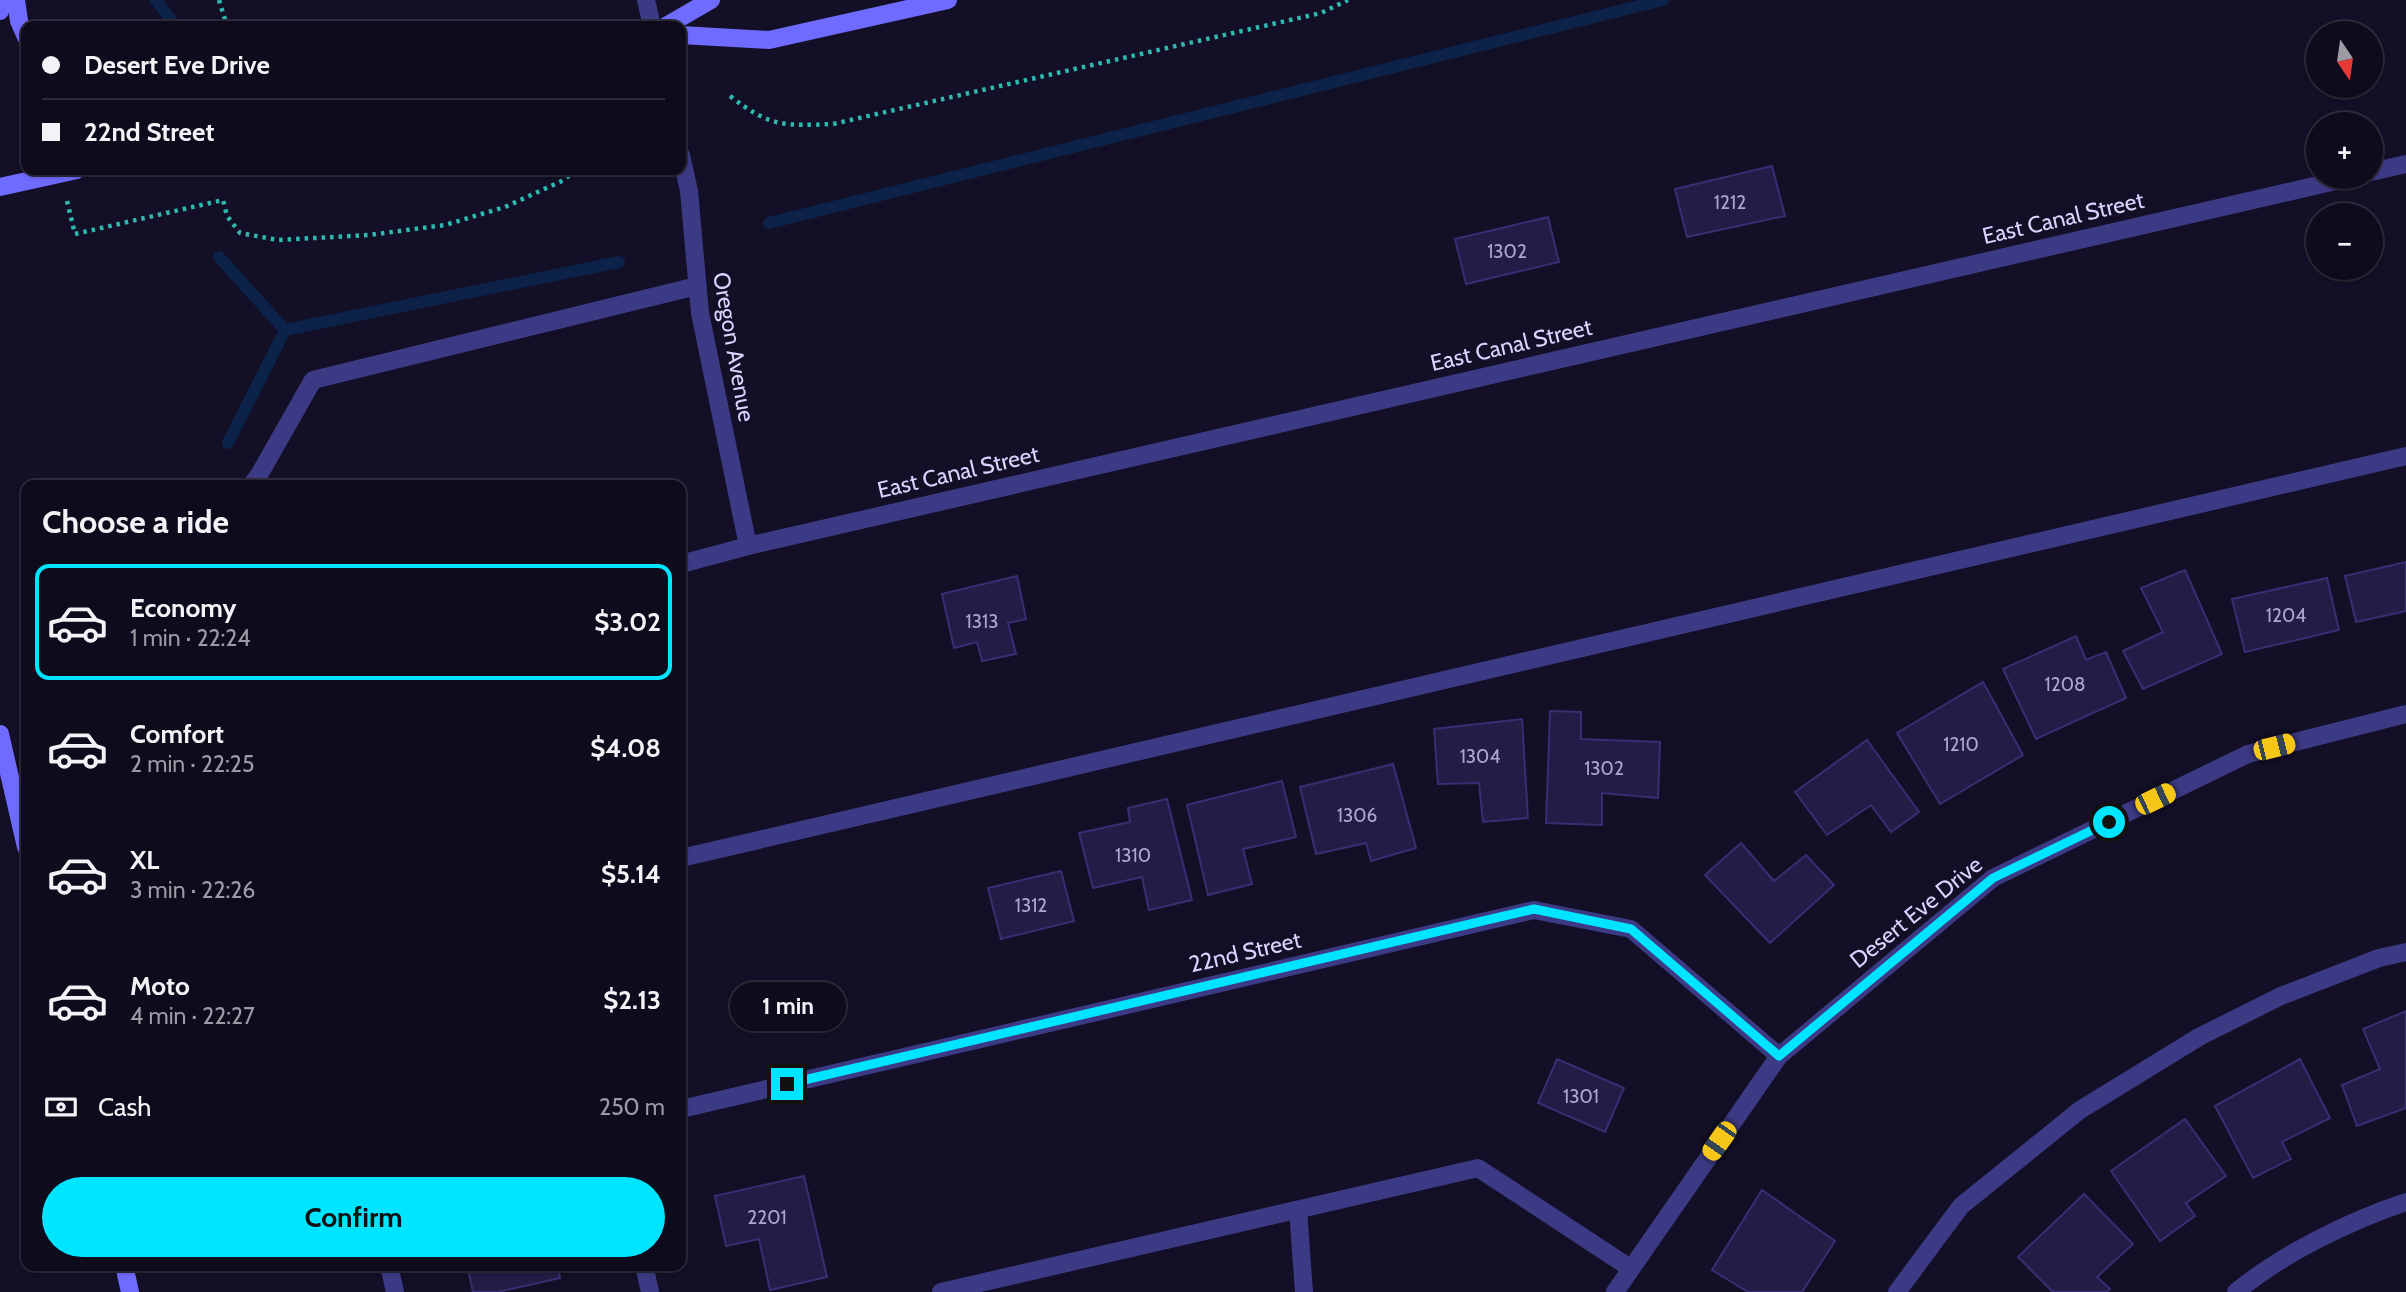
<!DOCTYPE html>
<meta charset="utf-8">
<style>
body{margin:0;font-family:Cabin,sans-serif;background:#171425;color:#f1f3f6;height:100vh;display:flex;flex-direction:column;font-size:26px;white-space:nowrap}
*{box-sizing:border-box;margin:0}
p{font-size:23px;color:#9b9ba3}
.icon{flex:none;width:38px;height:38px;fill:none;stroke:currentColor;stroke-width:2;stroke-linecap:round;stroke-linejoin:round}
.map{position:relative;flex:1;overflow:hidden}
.panel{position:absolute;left:21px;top:480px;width:665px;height:791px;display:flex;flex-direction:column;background:#0e0b1c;border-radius:14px;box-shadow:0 2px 5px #0004,0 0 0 2px #2e2b3b}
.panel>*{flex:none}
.hud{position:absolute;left:21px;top:21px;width:665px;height:154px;border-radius:14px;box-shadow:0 2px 5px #0004,0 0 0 2px #2e2b3b;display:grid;align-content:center;height:154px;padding:0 21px;background:#0e0b1c}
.needle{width:46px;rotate:167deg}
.tools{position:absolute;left:2306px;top:21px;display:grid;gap:14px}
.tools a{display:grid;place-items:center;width:77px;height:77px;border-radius:50%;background:#0e0b1c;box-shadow:0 2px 5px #0004,0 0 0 2px #2e2b3b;font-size:35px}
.end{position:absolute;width:32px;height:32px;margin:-16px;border:9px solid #00e5ff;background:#111;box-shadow:0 0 0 4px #111}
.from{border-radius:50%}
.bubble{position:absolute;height:49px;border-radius:24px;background:#0e0b1c;box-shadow:0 2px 5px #0004,0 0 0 2px #2e2b3b;font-size:23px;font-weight:800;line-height:49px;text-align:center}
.car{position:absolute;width:21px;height:42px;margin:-21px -10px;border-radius:9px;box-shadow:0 0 5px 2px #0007;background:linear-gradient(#f5c518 24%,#345 0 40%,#f5c518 0 76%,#345 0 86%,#f5c518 0)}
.hud b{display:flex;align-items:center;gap:24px;height:66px;font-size:26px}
.hud b+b{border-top:2px solid #2e2b3b}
.hud i{width:18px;height:18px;background:#f1f3f6}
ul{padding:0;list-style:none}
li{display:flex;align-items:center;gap:21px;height:116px;margin:0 14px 10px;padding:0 7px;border:4px solid transparent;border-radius:14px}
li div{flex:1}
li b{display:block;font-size:26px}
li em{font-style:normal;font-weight:800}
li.on{border-color:#00e5ff}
li>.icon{width:63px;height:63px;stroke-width:1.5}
h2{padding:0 21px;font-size:32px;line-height:84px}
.pay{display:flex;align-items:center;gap:18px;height:77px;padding:0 21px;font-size:26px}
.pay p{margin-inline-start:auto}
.primary-button{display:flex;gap:14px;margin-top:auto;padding:14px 21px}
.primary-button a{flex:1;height:80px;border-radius:42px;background:#00e5ff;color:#111;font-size:28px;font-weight:800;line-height:80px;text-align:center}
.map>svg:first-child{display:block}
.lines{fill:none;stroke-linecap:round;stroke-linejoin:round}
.stream{stroke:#0c2248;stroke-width:12}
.building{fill:#241b47;stroke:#3b2d73;stroke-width:2}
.path{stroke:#2fb8b0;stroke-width:4.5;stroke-dasharray:3.5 5;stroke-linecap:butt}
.lane{stroke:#3d3a85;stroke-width:18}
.street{stroke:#3d3a85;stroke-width:18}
.secondary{stroke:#6f6bff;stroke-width:18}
.route{stroke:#00e5ff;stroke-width:9}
.labels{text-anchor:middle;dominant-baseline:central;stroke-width:5;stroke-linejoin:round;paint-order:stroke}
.number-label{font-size:19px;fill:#aca6d1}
.street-label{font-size:23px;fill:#d9d4ff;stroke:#130f26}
</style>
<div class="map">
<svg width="2406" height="1292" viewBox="0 0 2406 1292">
<rect width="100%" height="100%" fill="#130f26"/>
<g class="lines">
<path class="stream" d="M156,0L176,26
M769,223L1663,0
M219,257L285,330L619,262
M228,443L285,330"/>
</g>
<path class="building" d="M1772,166L1785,216L1687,237L1675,189Z
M1548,217L1559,262L1466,284L1455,239Z
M2406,562V611L2356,622L2345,576Z
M2185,570L2222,654L2143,689L2123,651L2163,632L2141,588Z
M1017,576L1026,619L1008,623L1016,654L982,661L977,642L954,648L942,594Z
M2327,578L2339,630L2245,652L2232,599Z
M2076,636L2086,660L2106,652L2126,698L2036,739L2003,669Z
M1983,682L2023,755L1940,804L1897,733Z
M1550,711L1581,712V739L1660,742L1658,798L1602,793V825L1546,823Z
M1522,719L1528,818L1483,822L1479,783L1438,784L1434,729Z
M1867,740L1919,812L1891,832L1871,805L1827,835L1795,792Z
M1393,764L1416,848L1371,861L1366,843L1316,854L1300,787Z
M1282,781L1296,837L1243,849L1252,884L1208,895L1187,805Z
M1167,799L1192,900L1149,910L1142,877L1093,888L1079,833L1130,822L1128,808Z
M1741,843L1774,881L1806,855L1834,885L1770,943L1705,875Z
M1061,871L1074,921L1001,939L988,888Z
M2406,1011V1108L2357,1126L2342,1085L2380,1069L2363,1029Z
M1557,1059L1624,1088L1605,1132L1538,1103Z
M2300,1059L2330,1118L2282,1142L2291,1159L2253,1178L2215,1106Z
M2185,1119L2226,1176L2186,1203L2195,1216L2160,1241L2111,1171Z
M804,1176L827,1277L770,1290L759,1239L726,1246L715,1196Z
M1762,1190L1835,1241L1802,1292H1748L1712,1270Z
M2084,1194L2133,1244L2097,1277L2110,1289L2106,1292H2053L2018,1257Z
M467,1265H557L560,1278L498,1292H473Z"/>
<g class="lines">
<path class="path" d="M219,0L227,26
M730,96C770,127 784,126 833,124L1321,13L1348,0
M67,201L75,234L223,200L227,216L240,233L278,240L369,235L445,225L505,207L564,180L575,170"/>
<path class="lane" d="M251,485L259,475L313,380L697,286
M681,858L2406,456
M1298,1210L1304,1292
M389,1265L395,1292
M941,1292L1478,1168L1630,1268
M1897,1292L1961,1206L2080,1110L2199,1037L2281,996L2379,958L2406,952"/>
<path class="street" d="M646,0L652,26
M681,155L689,191L700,313L748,546
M2371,172L2406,164
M681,564L748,546L2353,177
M681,1109L1534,910L1631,929L1779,1056
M644,1265L650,1292
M1615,1292L1779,1056L1993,878L2248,754L2406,714
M2236,1292C2282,1254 2349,1221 2406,1202"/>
<path class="secondary" d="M16,0L19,21L26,37
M0,11L1,0
M666,26L711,0
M681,35L769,40L948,0
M0,187L77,170
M0,734L26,847
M124,1265L130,1292"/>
</g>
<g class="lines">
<path class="route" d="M787,1084L1534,909L1631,929L1779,1056L1993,878L2109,822"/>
</g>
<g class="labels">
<g class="number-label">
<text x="1730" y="202">1212</text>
<text x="1507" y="251">1302</text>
<text x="2286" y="615">1204</text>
<text x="982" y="621">1313</text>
<text x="2065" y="684">1208</text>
<text x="1961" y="744">1210</text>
<text x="1480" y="756">1304</text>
<text x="1604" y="768">1302</text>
<text x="1357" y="815">1306</text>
<text x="1133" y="855">1310</text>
<text x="1031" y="905">1312</text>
<text x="1581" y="1096">1301</text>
<text x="767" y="1217">2201</text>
</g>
<g class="street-label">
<text transform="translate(2063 218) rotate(-13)">East Canal Street</text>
<text transform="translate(1511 345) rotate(-13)">East Canal Street</text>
<text transform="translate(734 347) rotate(80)">Oregon Avenue</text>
<text transform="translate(958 472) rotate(-13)">East Canal Street</text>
<text transform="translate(1916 912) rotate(-39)">Desert Eve Drive</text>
<text transform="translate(1245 952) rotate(-13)">22nd Street</text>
</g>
</g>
</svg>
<div class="tools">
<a><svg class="needle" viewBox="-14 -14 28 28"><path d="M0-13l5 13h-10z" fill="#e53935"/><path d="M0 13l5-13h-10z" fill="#9b9ba3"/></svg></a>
<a>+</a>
<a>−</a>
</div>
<i class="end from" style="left:2109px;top:822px"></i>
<i class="end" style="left:787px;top:1084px"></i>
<div class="bubble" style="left:730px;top:982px;width:116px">1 min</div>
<i class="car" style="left:2274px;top:747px;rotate:76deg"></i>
<i class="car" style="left:2155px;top:799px;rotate:64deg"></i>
<i class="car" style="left:1719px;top:1141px;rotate:215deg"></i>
<div class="hud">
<b><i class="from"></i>Desert Eve Drive</b>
<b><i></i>22nd Street</b>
</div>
<section class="panel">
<h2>Choose a ride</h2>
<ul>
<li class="on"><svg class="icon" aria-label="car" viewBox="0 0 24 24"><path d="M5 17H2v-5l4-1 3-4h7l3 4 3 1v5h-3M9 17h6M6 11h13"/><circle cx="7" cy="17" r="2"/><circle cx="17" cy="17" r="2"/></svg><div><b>Economy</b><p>1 min · 22:24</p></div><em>$3.02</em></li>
<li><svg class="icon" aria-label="car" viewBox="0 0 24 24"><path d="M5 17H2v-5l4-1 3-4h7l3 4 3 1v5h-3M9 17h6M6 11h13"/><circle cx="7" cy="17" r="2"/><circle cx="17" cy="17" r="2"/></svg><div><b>Comfort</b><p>2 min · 22:25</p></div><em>$4.08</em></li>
<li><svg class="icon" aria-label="car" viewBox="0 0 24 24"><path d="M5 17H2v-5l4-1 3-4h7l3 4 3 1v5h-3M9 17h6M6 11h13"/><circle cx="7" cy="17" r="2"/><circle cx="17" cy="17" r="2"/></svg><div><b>XL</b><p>3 min · 22:26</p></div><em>$5.14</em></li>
<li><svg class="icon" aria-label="car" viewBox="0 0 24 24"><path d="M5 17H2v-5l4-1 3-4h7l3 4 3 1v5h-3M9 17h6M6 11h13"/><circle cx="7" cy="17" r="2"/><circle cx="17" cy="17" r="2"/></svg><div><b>Moto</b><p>4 min · 22:27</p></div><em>$2.13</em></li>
</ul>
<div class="pay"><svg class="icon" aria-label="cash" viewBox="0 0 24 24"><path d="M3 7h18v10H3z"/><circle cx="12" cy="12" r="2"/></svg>Cash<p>250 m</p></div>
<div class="primary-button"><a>Confirm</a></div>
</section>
</div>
